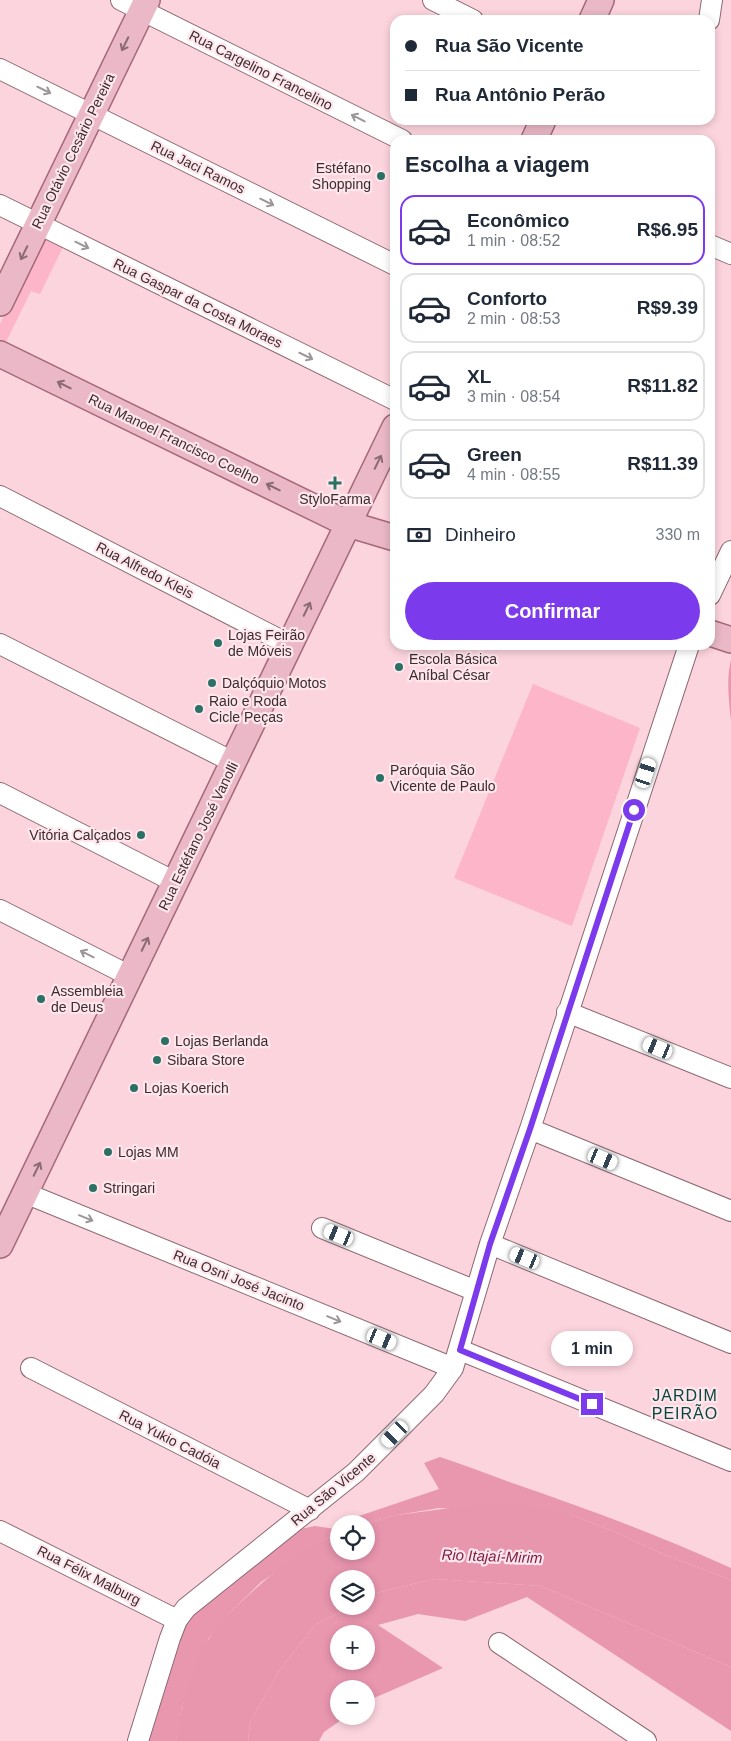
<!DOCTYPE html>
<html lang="pt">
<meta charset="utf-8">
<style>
body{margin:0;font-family:Helvetica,sans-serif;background:#f2f2f3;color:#1f2937;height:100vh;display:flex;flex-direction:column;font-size:19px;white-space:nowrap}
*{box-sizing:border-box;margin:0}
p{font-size:16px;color:#747a83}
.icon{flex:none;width:28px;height:28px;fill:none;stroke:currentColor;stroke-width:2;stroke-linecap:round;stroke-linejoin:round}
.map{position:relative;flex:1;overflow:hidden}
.drawer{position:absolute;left:390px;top:135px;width:325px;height:515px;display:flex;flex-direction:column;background:#fff;border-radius:15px;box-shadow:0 2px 8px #0003}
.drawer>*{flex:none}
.hud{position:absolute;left:390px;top:15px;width:325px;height:110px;border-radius:15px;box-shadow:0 2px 8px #0003;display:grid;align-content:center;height:110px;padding:0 15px;background:#fff}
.tools{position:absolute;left:330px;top:1515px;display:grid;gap:10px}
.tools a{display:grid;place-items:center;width:45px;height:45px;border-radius:50%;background:#fff;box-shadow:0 2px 8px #0003;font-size:25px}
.end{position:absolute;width:22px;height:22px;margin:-11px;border:6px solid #7c3aed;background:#fff;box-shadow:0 0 0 2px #fff}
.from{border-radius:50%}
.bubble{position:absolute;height:35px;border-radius:18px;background:#fff;box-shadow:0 2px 8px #0003;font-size:16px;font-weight:800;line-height:35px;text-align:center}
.car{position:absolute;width:15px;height:30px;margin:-15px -8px;border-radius:6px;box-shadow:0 0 4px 1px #0007;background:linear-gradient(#fff 24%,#345 0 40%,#fff 0 76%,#345 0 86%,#fff 0)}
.hud b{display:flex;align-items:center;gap:18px;height:48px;font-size:19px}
.hud b+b{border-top:1px solid #e0e1e3}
.hud i{width:12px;height:12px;background:#1f2937}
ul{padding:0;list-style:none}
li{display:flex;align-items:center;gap:15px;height:70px;margin:0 10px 8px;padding:0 5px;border:2px solid #e0e1e3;border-radius:15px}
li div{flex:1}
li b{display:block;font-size:19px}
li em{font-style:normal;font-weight:800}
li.on{border-color:#7c3aed}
li>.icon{width:45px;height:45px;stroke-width:1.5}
h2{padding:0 15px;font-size:22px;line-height:60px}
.pay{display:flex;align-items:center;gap:12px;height:55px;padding:0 15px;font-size:19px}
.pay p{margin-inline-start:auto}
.action{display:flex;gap:10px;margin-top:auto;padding:10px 15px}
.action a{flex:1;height:58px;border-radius:30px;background:#7c3aed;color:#fff;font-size:20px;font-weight:800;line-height:58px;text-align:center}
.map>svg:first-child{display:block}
.green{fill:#fcb5c9}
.forest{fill:#e996af;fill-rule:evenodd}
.water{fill:#e895ae}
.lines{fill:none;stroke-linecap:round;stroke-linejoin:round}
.minor-casing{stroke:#8c6973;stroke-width:22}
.major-casing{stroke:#a46879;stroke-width:28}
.minor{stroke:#fff;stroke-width:20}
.major{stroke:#eab8c7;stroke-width:25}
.oneway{stroke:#8a6b74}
.oneway2{stroke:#9d9698}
.route{stroke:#7c3aed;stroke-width:6}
.poi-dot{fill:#2b7065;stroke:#fee6ec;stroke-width:2}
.labels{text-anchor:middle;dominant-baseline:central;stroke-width:4.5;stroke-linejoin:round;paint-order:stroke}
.street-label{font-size:14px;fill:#3b2c30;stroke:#fee6ec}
.poi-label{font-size:14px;fill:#3b2c30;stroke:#fee6ec;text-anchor:start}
.water-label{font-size:15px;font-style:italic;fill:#802046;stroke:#fee6ec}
.quarter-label{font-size:16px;letter-spacing:1px;fill:#09463d;stroke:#fee6ec}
</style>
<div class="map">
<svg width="731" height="1741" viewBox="0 0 731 1741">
<rect width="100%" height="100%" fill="#fcd4de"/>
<path class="green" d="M42,237L63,247L40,294L31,291L5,344L0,342V324Z
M533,684L640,728L572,926L454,878Z"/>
<path class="forest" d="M731,660V721C729,701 726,680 731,660Z
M440,1457C465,1465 490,1475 515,1484C588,1509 661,1536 731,1568V1580L665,1555L610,1530L569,1514L439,1508L397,1515L363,1524H345L359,1516L439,1489L424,1463Z
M315,1526L335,1529L339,1527V1533L328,1538L261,1582L230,1613L209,1638L182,1707L176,1741H144L157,1697L187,1621L207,1602L300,1529Z
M434,1579L541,1586L731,1667V1731L527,1597L465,1621L418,1614L378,1625L443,1668L374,1698L366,1703V1689H339V1716H347L324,1732L319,1741H248L250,1722L279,1671L316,1624L352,1606H366V1599L380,1592ZM339,1634H366V1661H339Z"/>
<path class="water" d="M481,1504L527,1505L569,1514L610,1530L665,1555L731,1580V1667L541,1586L434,1579L380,1592L366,1599V1579H339V1606H352L316,1624L279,1671L250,1722L248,1741H176C180,1709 192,1666 209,1639C216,1627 227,1616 236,1607C268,1576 298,1551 339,1533V1551H366V1524H363L397,1515Z"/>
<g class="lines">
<g class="minor-casing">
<path id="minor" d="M121,0L402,140
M433,0L473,20
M709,20L712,0
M0,69L395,265
M0,205L395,400
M710,245L731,254
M0,496L290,645
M710,595L731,551
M0,644L233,762
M0,793L175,882
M0,910L130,976
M567,1012L731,1078
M530,1129L731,1211
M25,1193L453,1368
M322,1228L476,1291
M490,1244L731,1343
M460,1350L731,1461
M31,1368L310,1510
M0,1531L177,1620
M499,1643L646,1741
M138,1741L170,1638L177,1620L186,1608L356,1472L434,1394L453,1368L490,1244L530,1129L689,645"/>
</g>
<g class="major-casing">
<path id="major" d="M592,20L601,0
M534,140L543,120
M0,303L147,0
M0,354L348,524L395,538
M710,633L731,640
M0,1245L395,427"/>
</g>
<use href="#minor" class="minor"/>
<use href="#major" class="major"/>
</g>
<defs><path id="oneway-shaft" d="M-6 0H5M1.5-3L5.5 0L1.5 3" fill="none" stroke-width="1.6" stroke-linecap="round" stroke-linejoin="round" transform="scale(1.25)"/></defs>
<g class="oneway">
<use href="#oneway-shaft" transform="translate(125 44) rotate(116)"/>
<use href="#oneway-shaft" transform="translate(24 253) rotate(116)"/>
<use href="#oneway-shaft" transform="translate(64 385) rotate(-154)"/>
<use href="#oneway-shaft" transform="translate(378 462) rotate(-64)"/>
<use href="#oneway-shaft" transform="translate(273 487) rotate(-154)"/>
<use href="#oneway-shaft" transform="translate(307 609) rotate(-64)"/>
<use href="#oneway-shaft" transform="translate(145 944) rotate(-64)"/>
<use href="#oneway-shaft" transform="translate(37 1169) rotate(-64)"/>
</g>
<g class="oneway2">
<use href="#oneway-shaft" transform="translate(44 90) rotate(26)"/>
<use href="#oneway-shaft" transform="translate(358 118) rotate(-153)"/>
<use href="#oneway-shaft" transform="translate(267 202) rotate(26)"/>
<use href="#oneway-shaft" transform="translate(82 245) rotate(26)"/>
<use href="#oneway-shaft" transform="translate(306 356) rotate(26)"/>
<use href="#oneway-shaft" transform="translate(87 954) rotate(-153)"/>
<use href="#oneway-shaft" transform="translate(86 1218) rotate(22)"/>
<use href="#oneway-shaft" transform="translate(334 1319) rotate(22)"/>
</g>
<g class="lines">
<path class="route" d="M592,1404L460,1350L490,1244L530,1129L634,810"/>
</g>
<g class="poi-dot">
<circle cx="381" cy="176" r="5"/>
<path d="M332.5 475.5h5v5h5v5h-5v5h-5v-5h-5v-5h5z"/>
<circle cx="218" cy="643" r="5"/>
<circle cx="399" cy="667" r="5"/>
<circle cx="212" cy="683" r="5"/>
<circle cx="199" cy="709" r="5"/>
<circle cx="380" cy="778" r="5"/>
<circle cx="141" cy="835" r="5"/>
<circle cx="41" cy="999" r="5"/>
<circle cx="165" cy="1041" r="5"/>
<circle cx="157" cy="1060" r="5"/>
<circle cx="134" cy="1088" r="5"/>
<circle cx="108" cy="1152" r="5"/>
<circle cx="93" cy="1188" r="5"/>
</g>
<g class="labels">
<g class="street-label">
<text transform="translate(261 70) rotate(27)">Rua Cargelino Francelino</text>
<text transform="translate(73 151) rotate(-64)">Rua Otávio Cesário Pereira</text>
<text transform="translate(198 167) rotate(26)">Rua Jaci Ramos</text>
<text transform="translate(198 303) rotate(26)">Rua Gaspar da Costa Moraes</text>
<text transform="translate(174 439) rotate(26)">Rua Manoel Francisco Coelho</text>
<text transform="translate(145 570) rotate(27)">Rua Alfredo Kleis</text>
<text transform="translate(198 836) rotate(-64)">Rua Estéfano José Vanolli</text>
<text transform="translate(239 1280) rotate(22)">Rua Osni José Jacinto</text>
<text transform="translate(170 1439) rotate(27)">Rua Yukio Cadóia</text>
<text transform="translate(333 1489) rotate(-40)">Rua São Vicente</text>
<text transform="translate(89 1575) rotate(27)">Rua Félix Malburg</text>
</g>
<g class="poi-label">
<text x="371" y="168" text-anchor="end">Estéfano<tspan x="371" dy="16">Shopping</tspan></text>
<text x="335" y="499" text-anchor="middle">StyloFarma</text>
<text x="228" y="635">Lojas Feirão<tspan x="228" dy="16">de Móveis</tspan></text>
<text x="409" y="659">Escola Básica<tspan x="409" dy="16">Aníbal César</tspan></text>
<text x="222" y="683">Dalçóquio Motos</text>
<text x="209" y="701">Raio e Roda<tspan x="209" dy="16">Cicle Peças</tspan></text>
<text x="390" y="770">Paróquia São<tspan x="390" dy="16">Vicente de Paulo</tspan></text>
<text x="131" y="835" text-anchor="end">Vitória Calçados</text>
<text x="51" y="991">Assembleia<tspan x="51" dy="16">de Deus</tspan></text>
<text x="175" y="1041">Lojas Berlanda</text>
<text x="167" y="1060">Sibara Store</text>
<text x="144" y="1088">Lojas Koerich</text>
<text x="118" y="1152">Lojas MM</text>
<text x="103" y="1188">Stringari</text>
</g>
<g class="water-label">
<text transform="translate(492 1556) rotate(2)">Rio Itajaí-Mirim</text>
</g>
<g class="quarter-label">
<text x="685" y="1395">JARDIM<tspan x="685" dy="18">PEIRÃO</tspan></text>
</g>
</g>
</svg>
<div class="tools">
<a><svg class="icon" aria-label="locate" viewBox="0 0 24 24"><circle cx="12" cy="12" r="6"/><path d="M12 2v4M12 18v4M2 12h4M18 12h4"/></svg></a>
<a><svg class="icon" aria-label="layers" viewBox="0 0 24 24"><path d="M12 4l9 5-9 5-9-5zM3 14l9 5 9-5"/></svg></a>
<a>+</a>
<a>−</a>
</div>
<i class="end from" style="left:634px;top:810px"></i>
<i class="end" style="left:592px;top:1404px"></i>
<div class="bubble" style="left:551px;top:1331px;width:82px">1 min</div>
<i class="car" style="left:646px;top:773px;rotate:18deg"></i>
<i class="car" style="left:658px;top:1048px;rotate:292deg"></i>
<i class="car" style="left:603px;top:1159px;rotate:112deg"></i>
<i class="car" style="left:339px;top:1235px;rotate:292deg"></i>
<i class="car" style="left:525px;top:1258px;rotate:292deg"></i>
<i class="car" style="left:382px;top:1339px;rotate:112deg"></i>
<i class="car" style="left:395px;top:1434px;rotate:224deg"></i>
<div class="hud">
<b><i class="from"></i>Rua São Vicente</b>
<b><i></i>Rua Antônio Perão</b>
</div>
<section class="drawer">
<h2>Escolha a viagem</h2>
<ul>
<li class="on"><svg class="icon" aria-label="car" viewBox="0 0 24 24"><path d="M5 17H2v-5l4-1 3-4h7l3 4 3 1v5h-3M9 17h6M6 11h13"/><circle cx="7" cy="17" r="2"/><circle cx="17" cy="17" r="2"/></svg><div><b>Econômico</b><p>1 min · 08:52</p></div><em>R$6.95</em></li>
<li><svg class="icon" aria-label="car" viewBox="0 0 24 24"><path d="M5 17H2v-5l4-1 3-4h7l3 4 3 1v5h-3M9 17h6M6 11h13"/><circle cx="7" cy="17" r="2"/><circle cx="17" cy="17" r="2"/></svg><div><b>Conforto</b><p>2 min · 08:53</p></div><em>R$9.39</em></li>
<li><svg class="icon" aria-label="car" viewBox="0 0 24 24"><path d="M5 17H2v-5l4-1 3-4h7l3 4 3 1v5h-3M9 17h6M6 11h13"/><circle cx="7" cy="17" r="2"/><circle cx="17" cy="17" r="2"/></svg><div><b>XL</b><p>3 min · 08:54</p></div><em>R$11.82</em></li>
<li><svg class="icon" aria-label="car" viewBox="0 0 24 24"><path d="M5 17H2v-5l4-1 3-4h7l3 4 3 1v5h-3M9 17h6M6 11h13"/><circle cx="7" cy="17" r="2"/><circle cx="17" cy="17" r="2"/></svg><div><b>Green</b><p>4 min · 08:55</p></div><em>R$11.39</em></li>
</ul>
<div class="pay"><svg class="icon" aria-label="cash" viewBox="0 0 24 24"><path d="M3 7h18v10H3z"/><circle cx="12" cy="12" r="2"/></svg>Dinheiro<p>330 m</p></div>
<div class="action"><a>Confirmar</a></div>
</section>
</div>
